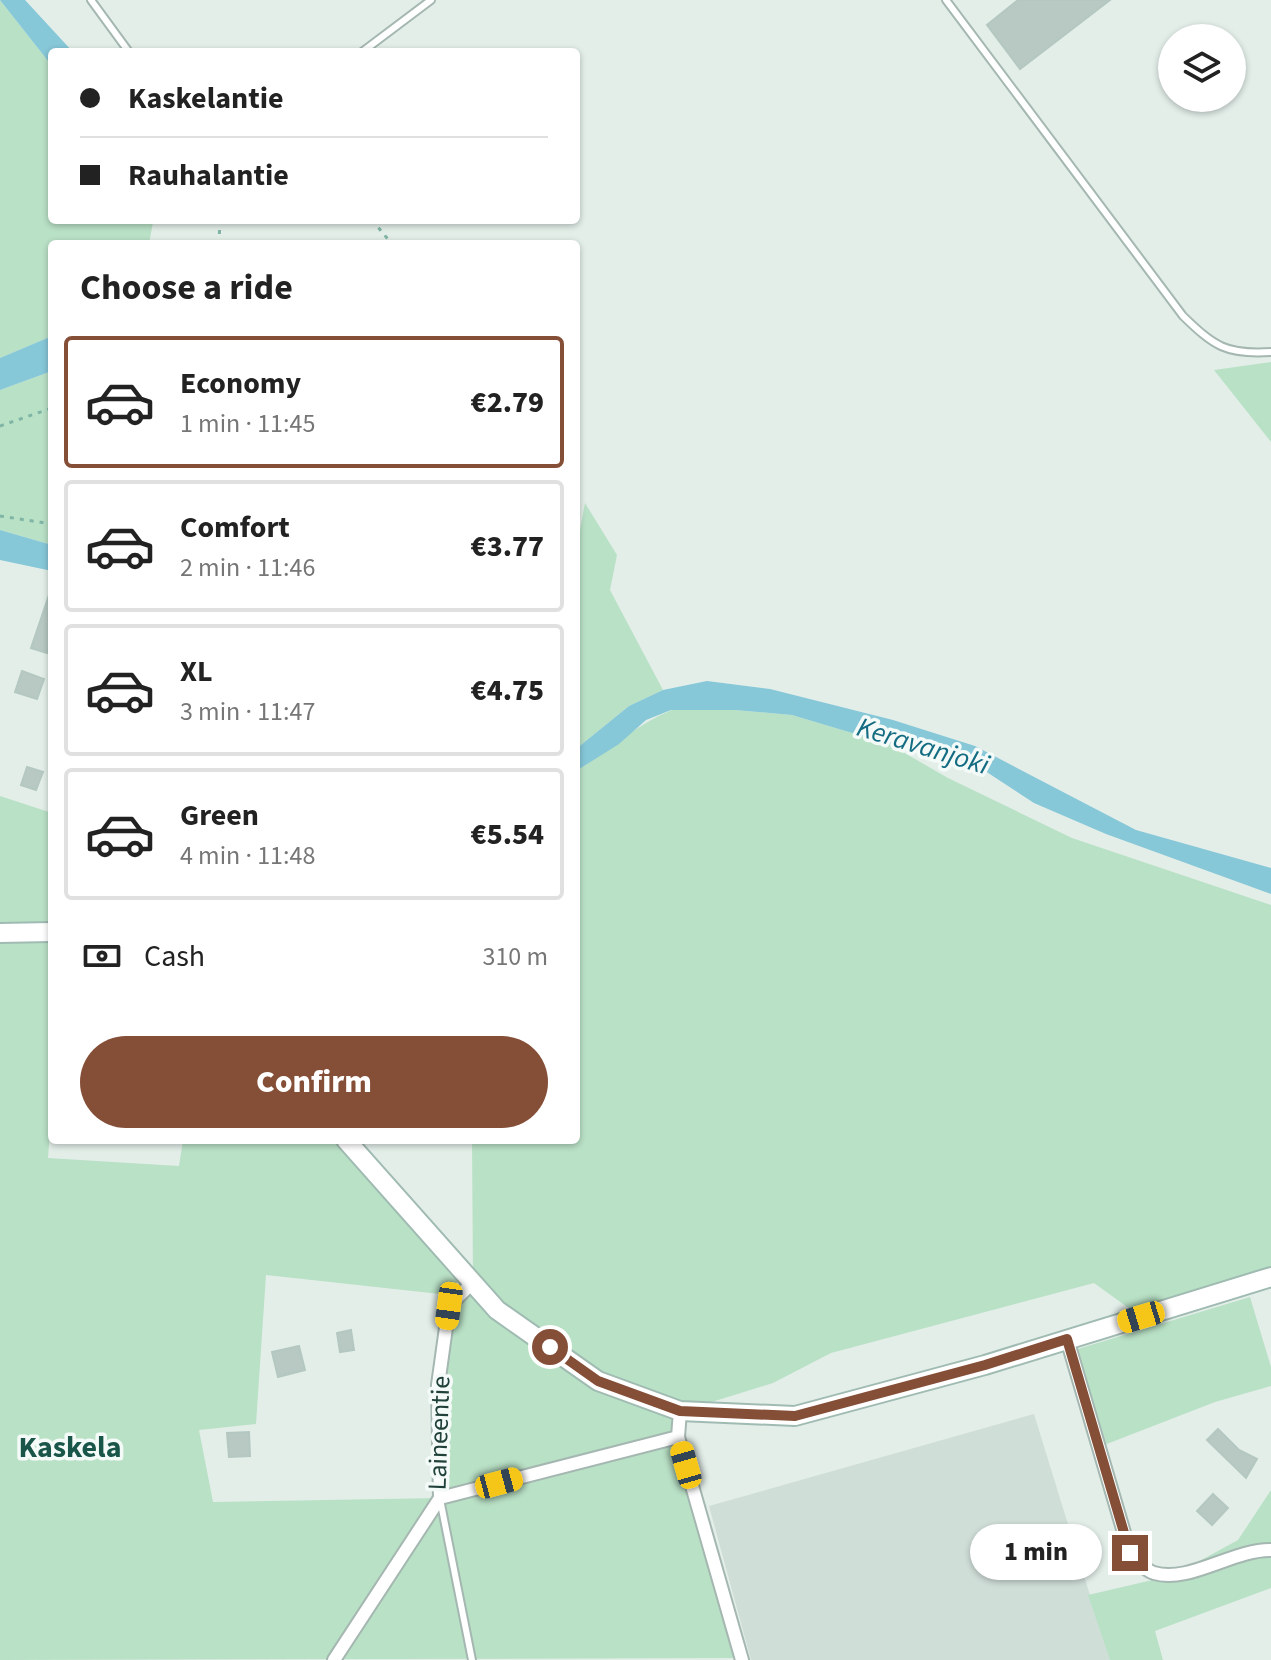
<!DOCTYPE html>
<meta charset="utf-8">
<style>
body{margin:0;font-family:"Source Sans 3",sans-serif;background:#f2f2f2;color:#222;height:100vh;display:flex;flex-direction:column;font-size:30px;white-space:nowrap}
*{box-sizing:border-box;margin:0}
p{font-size:26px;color:#767676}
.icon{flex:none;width:44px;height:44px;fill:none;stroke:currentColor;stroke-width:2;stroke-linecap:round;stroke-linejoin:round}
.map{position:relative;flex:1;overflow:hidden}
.sheet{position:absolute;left:48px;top:240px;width:532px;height:904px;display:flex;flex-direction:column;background:#fff;border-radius:8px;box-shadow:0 2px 6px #0004}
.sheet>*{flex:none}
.top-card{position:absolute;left:48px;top:48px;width:532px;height:176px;border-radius:8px;box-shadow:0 2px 6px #0004;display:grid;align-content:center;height:176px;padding:0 32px;background:#fff}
.fabs{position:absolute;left:1158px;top:24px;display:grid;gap:16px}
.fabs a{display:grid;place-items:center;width:88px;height:88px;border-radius:50%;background:#fff;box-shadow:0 2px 6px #0004;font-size:40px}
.end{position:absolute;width:36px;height:36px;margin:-18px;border:10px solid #854e37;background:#fff;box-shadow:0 0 0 4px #fff}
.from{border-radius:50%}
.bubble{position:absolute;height:56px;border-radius:28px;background:#fff;box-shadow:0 2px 6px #0004;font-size:26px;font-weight:800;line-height:56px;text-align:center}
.car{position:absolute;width:24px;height:48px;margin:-24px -12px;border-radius:10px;box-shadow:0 0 6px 2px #0007;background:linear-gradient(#f5c518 24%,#345 0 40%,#f5c518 0 76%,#345 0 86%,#f5c518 0)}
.top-card b{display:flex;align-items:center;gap:28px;height:76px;font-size:30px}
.top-card b+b{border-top:2px solid #e0e0e0}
.top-card i{width:20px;height:20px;background:#222}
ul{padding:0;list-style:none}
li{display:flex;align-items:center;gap:24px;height:132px;margin:0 16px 12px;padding:0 16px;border:4px solid #e0e0e0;border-radius:8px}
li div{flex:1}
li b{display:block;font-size:30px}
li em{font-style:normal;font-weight:800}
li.active{border-color:#854e37}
li>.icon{width:72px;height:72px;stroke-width:1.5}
h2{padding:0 32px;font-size:36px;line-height:96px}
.pay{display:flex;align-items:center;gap:20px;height:88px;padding:0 32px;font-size:30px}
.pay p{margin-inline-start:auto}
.button{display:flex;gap:16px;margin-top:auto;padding:16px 32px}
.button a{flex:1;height:92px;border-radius:48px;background:#854e37;color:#fff;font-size:32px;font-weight:800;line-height:92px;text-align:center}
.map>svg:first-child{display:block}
.built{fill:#d0ded8}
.green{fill:#b9e1c6}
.water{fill:#86c7d8}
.building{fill:#b7c9c2;stroke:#b4c8c1;stroke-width:2}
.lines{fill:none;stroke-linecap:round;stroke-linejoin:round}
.lane-casing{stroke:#a5b7b1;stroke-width:10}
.street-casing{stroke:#a5b7b1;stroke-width:16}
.secondary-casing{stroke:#a0bbb2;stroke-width:22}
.path{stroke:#80b5a6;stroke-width:3;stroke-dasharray:4 6;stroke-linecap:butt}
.lane{stroke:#fff;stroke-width:6}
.street{stroke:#fff;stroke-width:12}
.secondary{stroke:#fff;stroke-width:18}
.route{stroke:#854e37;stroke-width:10}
.labels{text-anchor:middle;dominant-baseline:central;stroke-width:7;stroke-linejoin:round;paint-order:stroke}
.street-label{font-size:26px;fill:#20413a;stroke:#f4faf7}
.water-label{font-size:28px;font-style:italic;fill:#146c83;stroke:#f4faf7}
.quarter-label{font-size:30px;font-weight:bold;fill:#1a554a;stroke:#f4faf7}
</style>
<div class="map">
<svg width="1271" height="1660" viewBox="0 0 1271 1660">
<rect width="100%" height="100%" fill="#e3eee9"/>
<path class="built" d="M1034,1414L1110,1660H751L709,1506Z"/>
<path class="green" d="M0,0L52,66V220L153,222L149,244H52V336L0,358Z
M1271,362V442L1214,370Z
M52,371V545L0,530V390Z
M585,503L617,555L610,590L663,690L629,706L576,749V552Z
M672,710H735L792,715L889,744L948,778L1072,838L1271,905V1277L1141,1317L1094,1283L831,1353L773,1383L670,1415L742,1658L0,1660V796L52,813V1104L48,1158L179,1166L183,1140H346L463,1272L449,1295L266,1275L256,1424L199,1430L213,1502L440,1498L438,1385L449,1306L473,1281L472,1140H576V771C608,751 637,724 672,710Z
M1250,1297L1271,1367V1386L1215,1402L1099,1447L1071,1351Z
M1271,1490V1588L1155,1631L1163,1660H1110L1088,1595L1174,1575L1238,1540Z"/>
<path class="water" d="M0,0H25L73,52H52V66Z
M52,336V371L0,390V358Z
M0,530L52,545V571L0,560Z
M707,681L770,689L893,720L975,746L1136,830L1271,868V894L1106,834L1034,803L976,765L889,744L792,715L735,710H671L646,720L619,744L576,771V749L629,706L663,690Z"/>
<path class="building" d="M1018,0H1110L1020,69L987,25Z
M50,592L52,639L47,653L31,648Z
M22,671L44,679L37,699L15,692Z
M27,767L43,772L36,790L21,785Z
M351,1330L354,1350L340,1352L337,1333Z
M299,1346L305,1370L278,1377L272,1352Z
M1218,1429L1239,1450L1257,1459L1246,1478L1207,1440Z
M249,1432L250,1456L229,1457L227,1433Z
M1213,1494L1228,1508L1212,1525L1197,1511Z"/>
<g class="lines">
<g class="lane-casing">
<path id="lane" d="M91,0L129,52
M946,0L1183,316C1214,346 1226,355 1271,352
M362,52L431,0
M440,1499L472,1660"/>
</g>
<g class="street-casing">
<path id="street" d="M1067,1339L1130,1553C1137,1560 1146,1571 1154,1573C1188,1584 1234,1549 1271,1550
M680,1411L678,1437L742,1660
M440,1498L678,1437
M334,1660L440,1498L438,1385L449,1306L473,1282"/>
</g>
<g class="secondary-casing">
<path id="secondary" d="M0,933L52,932
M346,1140L497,1310L598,1381L680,1411L795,1416L985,1365L1271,1277"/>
</g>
<path class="path" d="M372,220L392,244
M219,244L220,220
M0,426L52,408
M0,516L52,524"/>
<use href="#lane" class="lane"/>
<use href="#street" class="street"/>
<use href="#secondary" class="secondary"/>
</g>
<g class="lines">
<path class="route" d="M550,1347L598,1381L680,1411L795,1416L985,1365L1067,1339L1130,1553"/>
</g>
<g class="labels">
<g class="street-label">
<text transform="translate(439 1433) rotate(-88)">Laineentie</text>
</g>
<g class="water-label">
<text transform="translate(923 746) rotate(17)">Keravanjoki</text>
</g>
<g class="quarter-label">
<text x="70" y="1447">Kaskela</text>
</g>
</g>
</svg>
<div class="fabs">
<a><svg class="icon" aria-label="layers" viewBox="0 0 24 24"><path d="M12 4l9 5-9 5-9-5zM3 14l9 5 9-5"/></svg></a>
</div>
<i class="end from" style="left:550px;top:1347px"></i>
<i class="end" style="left:1130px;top:1553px"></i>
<div class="bubble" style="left:970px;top:1524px;width:132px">1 min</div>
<i class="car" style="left:449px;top:1306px;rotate:188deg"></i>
<i class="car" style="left:1141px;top:1317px;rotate:253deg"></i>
<i class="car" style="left:686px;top:1465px;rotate:344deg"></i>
<i class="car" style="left:499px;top:1483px;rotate:75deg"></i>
<div class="top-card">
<b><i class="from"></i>Kaskelantie</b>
<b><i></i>Rauhalantie</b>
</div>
<section class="sheet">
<h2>Choose a ride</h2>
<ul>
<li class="active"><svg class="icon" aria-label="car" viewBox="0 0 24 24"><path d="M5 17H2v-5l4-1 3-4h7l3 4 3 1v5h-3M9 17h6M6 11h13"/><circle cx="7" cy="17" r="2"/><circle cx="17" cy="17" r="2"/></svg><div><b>Economy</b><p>1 min · 11:45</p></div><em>€2.79</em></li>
<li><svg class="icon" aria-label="car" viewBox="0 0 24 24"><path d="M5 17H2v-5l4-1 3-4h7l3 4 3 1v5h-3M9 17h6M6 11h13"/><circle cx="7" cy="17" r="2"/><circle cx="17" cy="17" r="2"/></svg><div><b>Comfort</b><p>2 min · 11:46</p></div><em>€3.77</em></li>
<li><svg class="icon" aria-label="car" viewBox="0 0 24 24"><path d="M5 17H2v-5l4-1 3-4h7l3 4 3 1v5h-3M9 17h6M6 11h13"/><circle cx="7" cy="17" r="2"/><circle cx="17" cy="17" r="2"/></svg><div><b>XL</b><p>3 min · 11:47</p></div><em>€4.75</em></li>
<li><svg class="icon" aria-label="car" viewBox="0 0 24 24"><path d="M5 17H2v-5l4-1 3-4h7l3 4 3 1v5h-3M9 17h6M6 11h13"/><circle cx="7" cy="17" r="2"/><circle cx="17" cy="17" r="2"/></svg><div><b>Green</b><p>4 min · 11:48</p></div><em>€5.54</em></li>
</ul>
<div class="pay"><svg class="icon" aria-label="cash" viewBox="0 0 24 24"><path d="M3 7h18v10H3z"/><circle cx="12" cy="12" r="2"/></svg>Cash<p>310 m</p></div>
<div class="button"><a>Confirm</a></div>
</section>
</div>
